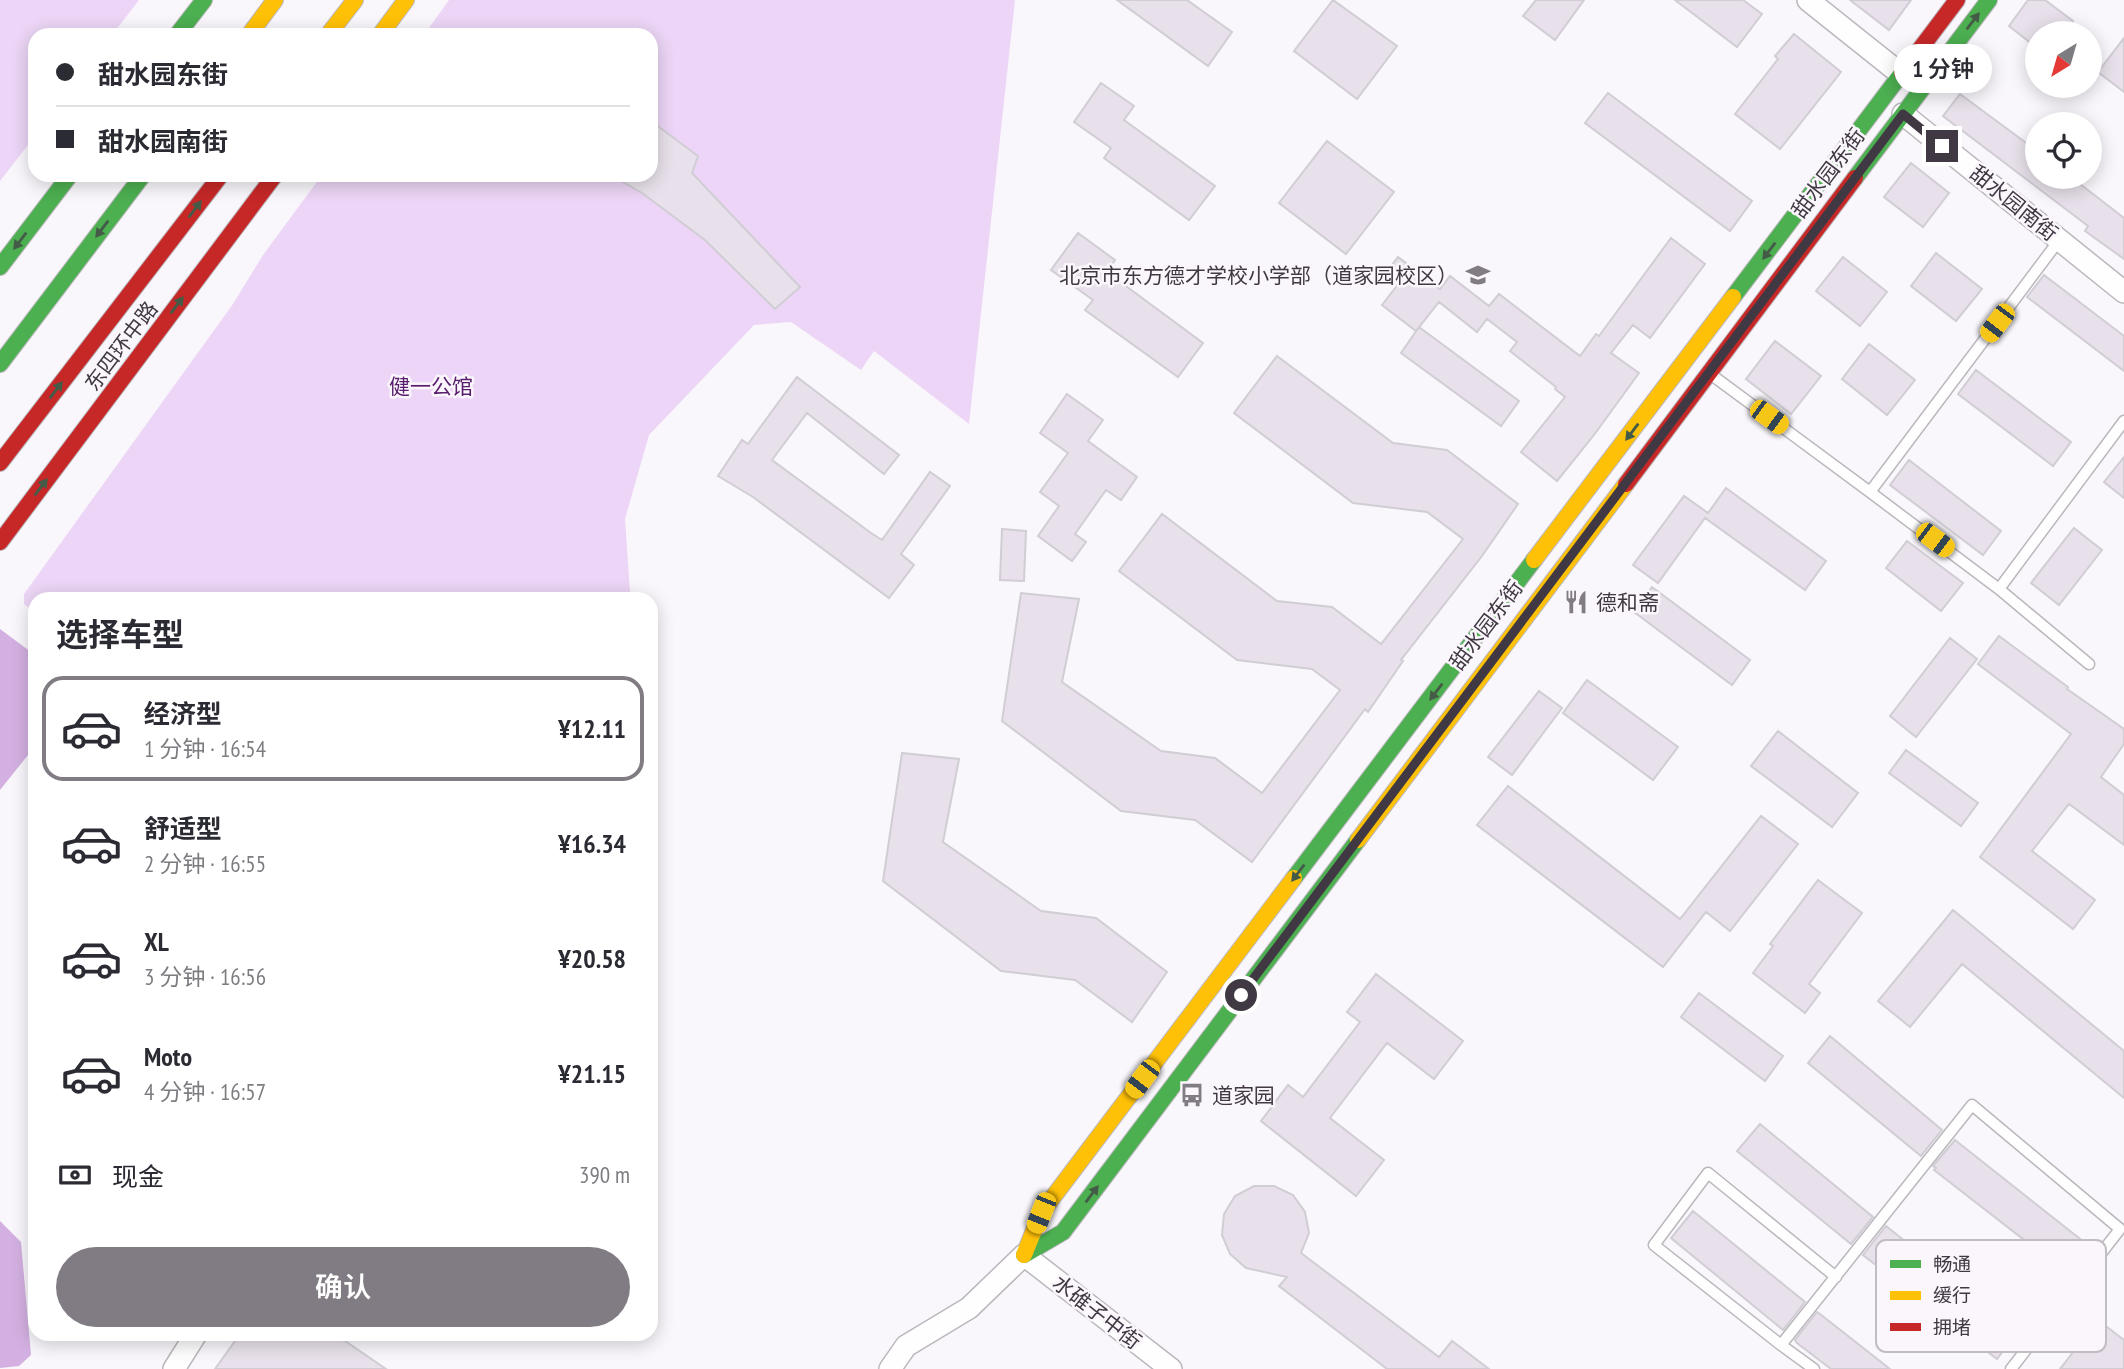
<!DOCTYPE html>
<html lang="zh">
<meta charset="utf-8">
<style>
body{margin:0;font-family:"PT Sans Narrow","Noto Sans SC",sans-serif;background:#f2f2f3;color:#2b2b33;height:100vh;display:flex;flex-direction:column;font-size:26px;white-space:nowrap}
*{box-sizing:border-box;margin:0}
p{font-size:23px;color:#7c7c81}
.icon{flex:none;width:38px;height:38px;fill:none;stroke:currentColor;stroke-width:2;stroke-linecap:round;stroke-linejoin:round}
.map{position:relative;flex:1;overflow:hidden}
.details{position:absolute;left:28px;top:592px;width:630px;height:749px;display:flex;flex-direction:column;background:#fff;border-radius:21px;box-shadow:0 4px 18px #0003}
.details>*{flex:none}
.banner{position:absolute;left:28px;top:28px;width:630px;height:154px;border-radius:21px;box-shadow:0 4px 18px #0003;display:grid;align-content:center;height:154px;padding:0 28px;background:#fff}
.needle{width:46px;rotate:217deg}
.tools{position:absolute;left:2025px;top:21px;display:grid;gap:14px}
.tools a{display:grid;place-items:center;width:77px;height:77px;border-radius:50%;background:#fff;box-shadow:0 4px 18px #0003;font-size:35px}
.end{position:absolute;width:32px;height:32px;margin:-16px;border:9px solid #403943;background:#fff;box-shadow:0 0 0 4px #fff}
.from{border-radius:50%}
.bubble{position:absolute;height:49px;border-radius:24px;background:#fff;box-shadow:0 4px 18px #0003;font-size:23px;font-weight:600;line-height:49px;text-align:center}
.car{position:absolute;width:21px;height:42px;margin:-21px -10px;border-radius:9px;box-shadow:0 0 5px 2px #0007;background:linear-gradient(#f5c518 24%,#345 0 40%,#f5c518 0 76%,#345 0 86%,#f5c518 0)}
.banner b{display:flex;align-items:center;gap:24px;height:66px;font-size:26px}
.banner b+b{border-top:2px solid #e1e1e2}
.banner i{width:18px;height:18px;background:#2b2b33}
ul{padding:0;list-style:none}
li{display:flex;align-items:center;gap:21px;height:105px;margin:0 14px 10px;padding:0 14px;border:4px solid transparent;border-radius:21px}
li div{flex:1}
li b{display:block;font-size:26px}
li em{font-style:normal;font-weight:600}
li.on{border-color:#817c83}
li>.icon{width:63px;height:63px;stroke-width:1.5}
h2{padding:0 28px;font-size:32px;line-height:84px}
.pay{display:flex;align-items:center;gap:18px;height:77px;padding:0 28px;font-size:26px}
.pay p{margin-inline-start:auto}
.button{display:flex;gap:14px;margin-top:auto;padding:14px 28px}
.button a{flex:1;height:80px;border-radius:42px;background:#817c83;color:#fff;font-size:28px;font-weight:600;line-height:80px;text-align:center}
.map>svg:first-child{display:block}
.green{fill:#ecd5f6}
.water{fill:#d3b0e1}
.building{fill:#e8e1eb;stroke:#d1cdd4;stroke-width:2}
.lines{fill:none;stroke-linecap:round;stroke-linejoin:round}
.lane-casing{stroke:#bbb7bd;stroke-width:13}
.street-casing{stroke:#bbb7bd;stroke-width:24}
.fast-casing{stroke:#bbb7bd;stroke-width:18}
.slow-casing{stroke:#bbb7bd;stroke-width:18}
.jam-casing{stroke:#bbb7bd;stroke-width:18}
.lane{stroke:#fefefe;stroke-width:10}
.street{stroke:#fefefe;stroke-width:21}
.fast{stroke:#4caf50;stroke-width:16}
.slow{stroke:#ffc107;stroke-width:16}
.jam{stroke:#c62828;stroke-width:16}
.oneway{fill:#445c47}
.route{stroke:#403943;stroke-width:9}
.labels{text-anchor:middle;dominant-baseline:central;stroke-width:5;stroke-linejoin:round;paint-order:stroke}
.street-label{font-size:21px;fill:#403943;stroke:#faf6fc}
.poi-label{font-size:21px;fill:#403943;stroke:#faf6fc;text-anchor:start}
.park-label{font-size:21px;fill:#591d6d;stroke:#faf6fc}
.key{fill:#faf6fc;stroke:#c2bdc4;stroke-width:2}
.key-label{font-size:19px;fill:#403943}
</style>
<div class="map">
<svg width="2124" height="1369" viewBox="0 0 2124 1369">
<rect width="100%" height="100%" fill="#f9f7fb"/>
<path class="green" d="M0,0H139L112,35H35V136L0,181Z
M449,0H1015L969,424L874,351L861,370L791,322L754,325L649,435L625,519L630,592L625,598H35V612L24,604V594L233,304L263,255L322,175H651V35H424Z"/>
<path class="water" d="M0,629L35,655V741L28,755L0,790Z
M0,1221L21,1242L31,1355L19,1366L0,1368Z"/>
<path class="building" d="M1117,0H1187L1232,32L1208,66Z
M1333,0L1397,46L1357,99L1294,51Z
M1536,0H1584L1555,40L1523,16Z
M1675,0H1743L1762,14L1737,47Z
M1850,0H1911L1889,30Z
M2028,0H2045L2073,21L2064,33H2037V48L2009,26Z
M1794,34L1841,72L1780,149L1735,114L1778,59L1775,56Z
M2124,38V92L2098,72Z
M1101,83L1134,106L1124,120L1215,186L1189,220L1104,158L1111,148L1074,122Z
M1608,93L1752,201L1730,231L1585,123Z
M1960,94L2037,151V177H2071L2124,218V259L2085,231L2088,226L1943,116Z
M651,121L698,156L692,173L800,287L775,309L705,240L642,193L611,175H651Z
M1327,141L1394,192L1346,254L1279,203Z
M1911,163L1949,193L1923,227L1884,197Z
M1078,233L1115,260L1107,272L1203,343L1178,377L1085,310L1093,300L1051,270Z
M1671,238L1705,264L1650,338L1633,325L1611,353L1639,373L1594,435L1557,481L1521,452L1565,397L1555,389L1556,387L1510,351L1517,342L1487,319L1477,332L1439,302L1416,331L1382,305L1399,283L1386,273L1398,257L1440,289L1450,276L1489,306L1499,294L1580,356L1596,334L1599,336Z
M1936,253L1982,289L1956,321L1911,286Z
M1843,257L1887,292L1860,326L1816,291Z
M2044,275L2124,336V371L2027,297Z
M1419,327L1519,401L1501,426L1401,353Z
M1775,341L1821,376L1791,414L1746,379Z
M1869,344L1915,380L1887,415L1842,379Z
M1277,356L1393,443L1447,450L1518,504L1482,556L1401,660L1403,661L1368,712L1365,709L1252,862L1195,820L1121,811L1002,721L1021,593L1079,599L1062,682L1161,751L1215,758L1262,793L1340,690L1312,669L1237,660L1119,571L1162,514L1277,601L1332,607L1381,644L1463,539L1427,512L1353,503L1234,413Z
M1976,370L2071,442L2053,466L1958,394Z
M797,377L899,455L884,474L807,413L772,460L871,533L882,540L930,472L950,486L901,554L914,565L889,598L753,497L718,476L742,440L748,444Z
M1067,394L1103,420L1088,441L1137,477L1121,500L1106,490L1075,534L1086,542L1072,561L1038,536L1059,506L1040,492L1068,453L1040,433Z
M2124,457V498L2104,482Z
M1909,460L2001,531L1983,555L1890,485Z
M1726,488L1826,561L1805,590L1705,518L1658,583L1633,565L1684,496L1708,513Z
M2074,528L2102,550L2059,605L2031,583Z
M1002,529L1026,531L1024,581L1000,580Z
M1907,541L1963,583L1941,611L1886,568Z
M1652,587L1750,660L1732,685L1634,612Z
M1999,636L2068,687L2067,689L2124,729V744L2101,777L2124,795V845L2069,804L2032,851L2095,900L2073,929L1980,857L2071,734L1978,664Z
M1950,638L1977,659L1916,737L1890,716Z
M1587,680L1678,747L1653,780L1563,713Z
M1539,691L1562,708L1512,775L1488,757Z
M1778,731L1858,793L1832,827L1751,766Z
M1906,750L1978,803L1961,826L1889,773Z
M902,753L959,759L943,842L1041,911L1096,918L1167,972L1132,1022L1075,980L1001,971L883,881Z
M1508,786L1680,919L1761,816L1798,844L1730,931L1706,912L1663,967L1477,825Z
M1818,880L1862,913L1809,984L1820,993L1805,1013L1753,973L1773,946L1770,944Z
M1953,910L2124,1051V1098L1962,964L1910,1027L1878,1001Z
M1376,974L1463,1041L1434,1079L1387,1043L1330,1118L1384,1160L1356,1196L1261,1121L1288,1085L1303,1097L1360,1022L1347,1012Z
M1699,993L1783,1056L1765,1081L1681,1017Z
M1830,1036L1942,1130L1921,1156L1808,1063Z
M1760,1124L1873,1217L1851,1244L1737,1151Z
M1955,1140L2089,1246L2068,1274L1934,1170L1936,1168L1933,1166Z
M1254,1186H1274L1293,1195L1305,1212L1309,1233L1301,1253L1439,1357L1452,1341L1489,1369H1387L1279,1286L1287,1277L1246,1268L1230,1254L1222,1235L1224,1214L1235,1196Z
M1693,1211L1805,1302L1783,1330L1671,1238Z
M1886,1226L2018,1331L1997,1359L1863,1255Z
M1817,1312L1820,1314L1890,1369H1831L1797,1343L1795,1340Z
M2098,1320L2124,1340V1369H2060Z
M240,1334H335L386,1369H215Z"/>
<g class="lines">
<g class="lane-casing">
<path id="lane" d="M1709,373L1870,492L2060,239
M1870,492L1999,589
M2089,664L1999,589L2124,421
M1781,1345L1654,1245L1708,1173L1836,1277
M1814,1369L1781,1345L1972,1105L2120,1229L2011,1369"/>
</g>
<g class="street-casing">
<path id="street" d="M1808,0L1902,75
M1903,114L2124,292
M174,1369L196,1334
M890,1369L906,1346L969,1308L1024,1255L1171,1369"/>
</g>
<g class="fast-casing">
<path id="fast" d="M177,35L204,0
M1855,178L1989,0
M0,267L70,175
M1733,297L1902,73
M0,364L143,175
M1294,878L1534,560
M1024,1255L1063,1232L1358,840"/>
</g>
<g class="slow-casing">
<path id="slow" d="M249,35L275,0
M328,35L355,0
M380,35L406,0
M1534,560L1733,297
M1358,840L1626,484
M1024,1255L1041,1213L1294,878"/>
</g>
<g class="jam-casing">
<path id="jam" d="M1902,73L1957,0
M0,463L221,175
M1626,484L1855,178
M0,542L275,175"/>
</g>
<use href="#lane" class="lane"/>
<use href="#street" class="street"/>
<use href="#fast" class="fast"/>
<use href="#slow" class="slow"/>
<use href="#jam" class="jam"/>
</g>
<defs><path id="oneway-solid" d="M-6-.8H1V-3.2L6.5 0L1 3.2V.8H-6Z" transform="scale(1.75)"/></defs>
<g class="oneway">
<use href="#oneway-solid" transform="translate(1973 21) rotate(-53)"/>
<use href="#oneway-solid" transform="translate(195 209) rotate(-53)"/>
<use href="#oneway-solid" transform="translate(102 229) rotate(127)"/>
<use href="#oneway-solid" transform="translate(20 241) rotate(127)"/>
<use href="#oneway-solid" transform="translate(1769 251) rotate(127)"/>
<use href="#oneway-solid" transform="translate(177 305) rotate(-53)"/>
<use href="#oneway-solid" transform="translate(56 390) rotate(-53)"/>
<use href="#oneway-solid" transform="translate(1632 432) rotate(127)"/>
<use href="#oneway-solid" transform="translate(41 487) rotate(-53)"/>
<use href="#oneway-solid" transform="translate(1436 692) rotate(127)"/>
<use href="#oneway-solid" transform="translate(1298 873) rotate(127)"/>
<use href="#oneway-solid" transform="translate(1092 1194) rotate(-53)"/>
</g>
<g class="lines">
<path class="route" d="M1241,995L1903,114L1942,146"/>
</g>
<defs>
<g id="school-bare" transform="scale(1.89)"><path d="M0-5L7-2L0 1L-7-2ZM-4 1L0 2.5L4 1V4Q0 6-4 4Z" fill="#817c83" stroke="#faf6fc" stroke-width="2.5" paint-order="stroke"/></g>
<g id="restaurant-bare" transform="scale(1.89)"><path d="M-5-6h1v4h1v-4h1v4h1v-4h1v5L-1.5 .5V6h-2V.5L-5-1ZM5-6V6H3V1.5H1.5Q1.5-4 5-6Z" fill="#817c83" stroke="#faf6fc" stroke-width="2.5" paint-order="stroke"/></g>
<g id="bus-bare" transform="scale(1.89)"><path d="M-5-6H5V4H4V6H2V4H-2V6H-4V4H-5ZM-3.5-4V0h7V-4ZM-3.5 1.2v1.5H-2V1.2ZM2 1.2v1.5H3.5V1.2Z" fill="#817c83" stroke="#faf6fc" stroke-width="2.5" paint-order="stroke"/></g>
</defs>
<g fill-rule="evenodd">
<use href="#school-bare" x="1478" y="275"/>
<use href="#restaurant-bare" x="1576" y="602"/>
<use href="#bus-bare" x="1192" y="1095"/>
</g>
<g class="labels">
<g class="street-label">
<text transform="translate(1828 173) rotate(-53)">甜水园东街</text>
<text transform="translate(2014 203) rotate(39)">甜水园南街</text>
<text transform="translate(121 346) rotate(-53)">东四环中路</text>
<text transform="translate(1486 625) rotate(-53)">甜水园东街</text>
<text transform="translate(1097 1312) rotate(38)">水碓子中街</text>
</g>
<g class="poi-label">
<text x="1458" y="275" text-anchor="end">北京市东方德才学校小学部（道家园校区）</text>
<text x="1596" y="602">德和斋</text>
<text x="1212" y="1095">道家园</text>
</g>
<g class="park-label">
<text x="431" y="386">健一公馆</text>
</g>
</g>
<rect x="1876" y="1240" width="230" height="112" rx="10" class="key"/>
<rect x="1890" y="1260" width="31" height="8" fill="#4caf50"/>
<rect x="1890" y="1291" width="31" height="9" fill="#ffc107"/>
<rect x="1890" y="1323" width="31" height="8" fill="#c62828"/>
<g class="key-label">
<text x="1933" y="1271">畅通</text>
<text x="1933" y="1302">缓行</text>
<text x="1933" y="1334">拥堵</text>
</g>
</svg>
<div class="tools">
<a><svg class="needle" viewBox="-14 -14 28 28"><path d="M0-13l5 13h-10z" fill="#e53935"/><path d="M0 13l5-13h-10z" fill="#7c7c81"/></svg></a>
<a><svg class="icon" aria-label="locate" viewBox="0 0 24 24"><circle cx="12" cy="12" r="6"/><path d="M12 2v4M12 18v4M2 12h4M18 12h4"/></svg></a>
</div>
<i class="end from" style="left:1241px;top:995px"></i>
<i class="end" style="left:1942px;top:146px"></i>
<div class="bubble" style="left:1894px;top:44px;width:98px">1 分钟</div>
<i class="car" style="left:1997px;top:323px;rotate:217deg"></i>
<i class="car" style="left:1769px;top:417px;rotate:126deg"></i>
<i class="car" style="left:1935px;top:540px;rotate:127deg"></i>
<i class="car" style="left:1142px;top:1079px;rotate:217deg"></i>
<i class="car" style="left:1041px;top:1213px;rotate:202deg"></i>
<div class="banner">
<b><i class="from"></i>甜水园东街</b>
<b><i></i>甜水园南街</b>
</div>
<section class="details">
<h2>选择车型</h2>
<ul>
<li class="on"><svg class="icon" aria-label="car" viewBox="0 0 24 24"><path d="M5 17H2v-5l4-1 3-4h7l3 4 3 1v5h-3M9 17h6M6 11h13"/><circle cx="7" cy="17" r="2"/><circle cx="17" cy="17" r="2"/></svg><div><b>经济型</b><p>1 分钟 · 16:54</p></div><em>¥12.11</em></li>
<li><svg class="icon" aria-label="car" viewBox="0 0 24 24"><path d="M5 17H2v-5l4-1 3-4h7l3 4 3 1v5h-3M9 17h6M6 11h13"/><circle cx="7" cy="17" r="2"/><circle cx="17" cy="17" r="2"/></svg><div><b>舒适型</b><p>2 分钟 · 16:55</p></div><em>¥16.34</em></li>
<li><svg class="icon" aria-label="car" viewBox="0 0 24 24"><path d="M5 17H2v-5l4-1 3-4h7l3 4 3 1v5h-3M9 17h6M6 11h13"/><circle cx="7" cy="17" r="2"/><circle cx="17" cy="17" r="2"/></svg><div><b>XL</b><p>3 分钟 · 16:56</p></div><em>¥20.58</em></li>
<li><svg class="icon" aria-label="car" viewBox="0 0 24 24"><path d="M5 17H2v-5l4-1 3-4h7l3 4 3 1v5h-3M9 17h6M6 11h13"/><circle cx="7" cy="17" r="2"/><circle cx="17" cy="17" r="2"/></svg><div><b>Moto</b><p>4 分钟 · 16:57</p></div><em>¥21.15</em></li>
</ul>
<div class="pay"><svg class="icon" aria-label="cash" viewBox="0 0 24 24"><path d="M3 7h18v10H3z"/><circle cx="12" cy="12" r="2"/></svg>现金<p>390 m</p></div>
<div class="button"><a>确认</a></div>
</section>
</div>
